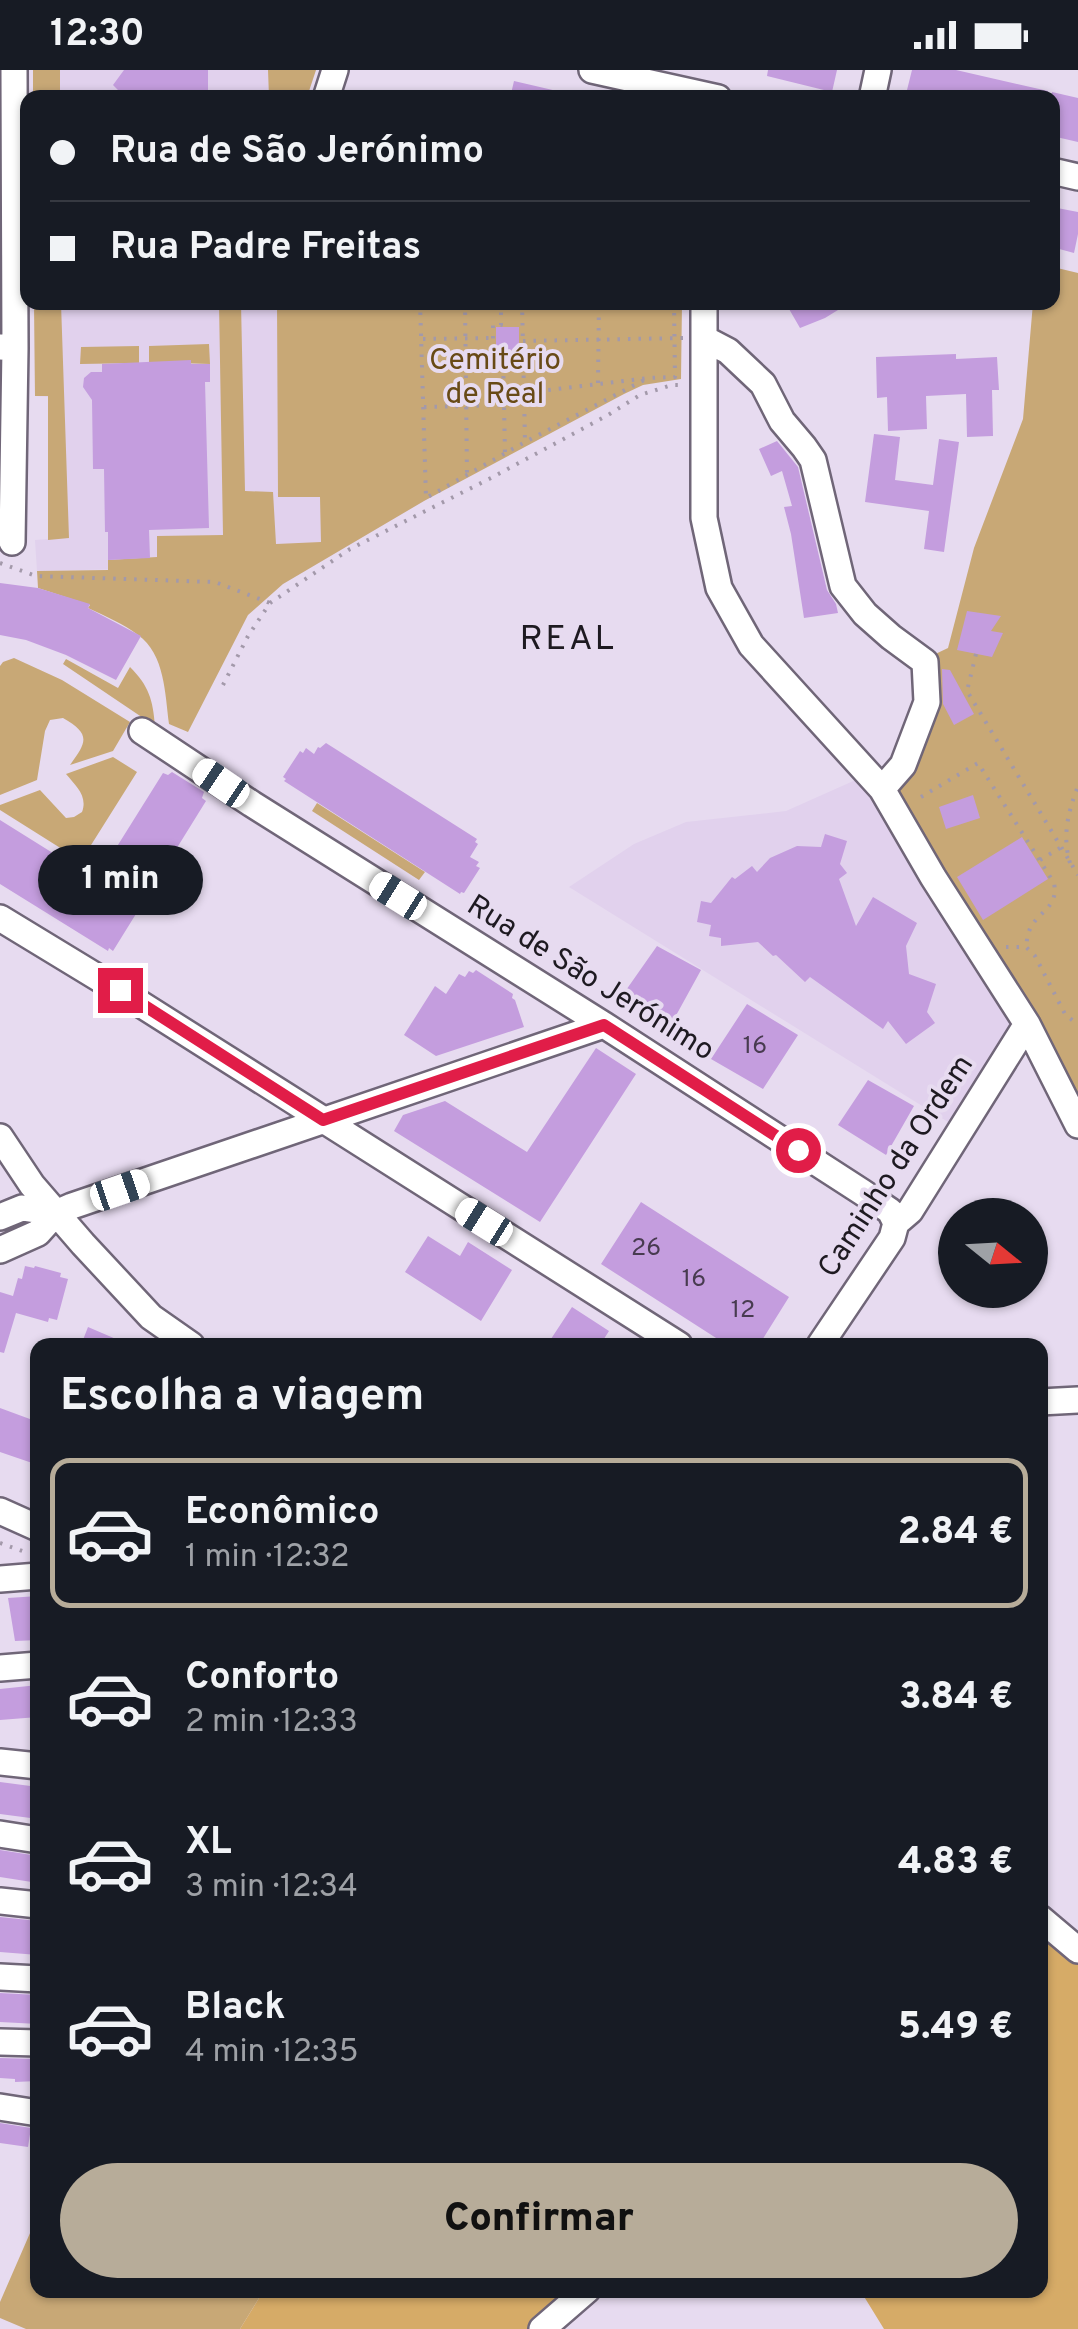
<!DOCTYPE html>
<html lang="pt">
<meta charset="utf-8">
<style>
body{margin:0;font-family:Overpass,sans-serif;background:#20242c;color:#f1f3f6;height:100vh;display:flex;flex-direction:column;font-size:38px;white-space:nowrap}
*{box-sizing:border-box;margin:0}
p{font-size:32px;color:#9ea1a6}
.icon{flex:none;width:55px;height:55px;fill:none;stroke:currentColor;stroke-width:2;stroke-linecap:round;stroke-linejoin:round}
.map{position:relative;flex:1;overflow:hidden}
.details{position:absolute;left:30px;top:1268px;width:1018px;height:960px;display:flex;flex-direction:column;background:#171b24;border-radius:20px;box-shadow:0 2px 8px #0004}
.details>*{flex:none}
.banner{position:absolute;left:20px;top:20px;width:1040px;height:220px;border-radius:20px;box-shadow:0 2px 8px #0004;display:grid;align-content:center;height:220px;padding:0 30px;background:#171b24}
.needle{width:65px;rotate:108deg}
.fabs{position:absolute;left:938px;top:1128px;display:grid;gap:20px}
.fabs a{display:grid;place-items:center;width:110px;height:110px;border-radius:50%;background:#171b24;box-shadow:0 2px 8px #0004;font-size:50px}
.end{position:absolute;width:45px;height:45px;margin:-22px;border:12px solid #e11d48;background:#fff;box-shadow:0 0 0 5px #fff}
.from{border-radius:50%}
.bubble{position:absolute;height:70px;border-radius:35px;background:#171b24;box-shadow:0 2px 8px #0004;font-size:32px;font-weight:800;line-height:70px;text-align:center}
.car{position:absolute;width:30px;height:60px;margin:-30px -15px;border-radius:12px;box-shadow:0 0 8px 2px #0007;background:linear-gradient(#fff 24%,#345 0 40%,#fff 0 76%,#345 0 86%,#fff 0)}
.banner b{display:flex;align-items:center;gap:35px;height:95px;font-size:38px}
.banner b+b{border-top:2px solid #363941}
.banner i{width:25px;height:25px;background:#f1f3f6}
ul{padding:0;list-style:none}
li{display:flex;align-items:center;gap:30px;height:150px;margin:0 20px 15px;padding:0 10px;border:5px solid transparent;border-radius:20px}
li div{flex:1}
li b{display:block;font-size:38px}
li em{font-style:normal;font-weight:800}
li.selected{border-color:#b7ac99}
li>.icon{width:90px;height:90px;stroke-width:1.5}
h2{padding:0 30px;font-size:45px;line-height:120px}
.primary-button{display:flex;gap:20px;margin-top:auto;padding:20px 30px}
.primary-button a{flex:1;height:115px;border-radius:60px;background:#b7ac99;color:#111;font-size:40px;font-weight:800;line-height:115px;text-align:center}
.status{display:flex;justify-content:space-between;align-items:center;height:70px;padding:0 50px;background:#171b24;direction:ltr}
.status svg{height:28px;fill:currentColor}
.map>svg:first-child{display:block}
.built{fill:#e1d1ed}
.green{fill:#c8a876}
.forest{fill:#d6ab67}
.building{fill:#c49dde}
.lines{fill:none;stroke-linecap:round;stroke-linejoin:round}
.minor-casing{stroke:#706678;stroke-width:30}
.path{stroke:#a399aa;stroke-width:4;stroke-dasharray:2.5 8;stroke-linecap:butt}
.minor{stroke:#fff;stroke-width:25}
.route{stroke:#e11d48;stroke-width:12}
.labels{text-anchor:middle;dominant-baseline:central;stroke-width:8;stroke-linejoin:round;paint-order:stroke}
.number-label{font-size:25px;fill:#483b50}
.park-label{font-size:30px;fill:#684a16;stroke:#e7dbf0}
.street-label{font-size:30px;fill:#1e1a21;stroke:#e7dbf0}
.quarter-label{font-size:35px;letter-spacing:2.5px;fill:#1e1a21;stroke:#e7dbf0}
</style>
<div class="status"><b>12:30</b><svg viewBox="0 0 49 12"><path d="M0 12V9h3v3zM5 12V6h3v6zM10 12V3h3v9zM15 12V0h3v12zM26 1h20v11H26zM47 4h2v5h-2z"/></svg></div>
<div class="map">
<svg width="1078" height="2259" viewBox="0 0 1078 2259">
<rect width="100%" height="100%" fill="#e7dbf0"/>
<path class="built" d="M33,0H316L307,28L33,27Z
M34,233H418L424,431L283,514L176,498L37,501L35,470L48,469V327L35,326Z
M869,704L1027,954L961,1060L569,817L634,774L686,752L786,741Z"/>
<path class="green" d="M33,0H60V27H33Z
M268,0H316L307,27H269Z
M1053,197L1078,203V1055L882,719L903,695L929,587L948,578L974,478L1023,349L1033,233L1052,232Z
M34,233H61L69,468L48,470V326H35Z
M219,233H241L245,421L273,422L276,474L321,472L320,427H278L277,233H682L681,309L643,315L624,324L424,431L283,514L248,545L188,662L169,654C165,624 165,584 138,565C124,554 105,546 88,538L90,535L38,518L37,501L108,500V490L157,487V466L223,465Z
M209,274L210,294L149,292V276Z
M139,276V293L80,294L81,277Z
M14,588L62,610L130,652L113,681L70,695C87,672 91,664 63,648L50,650L45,661L37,710L0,725V596L3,592Z
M66,589L118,618L130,597C149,616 153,630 155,656L63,594Z
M113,687L137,702L81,791L0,740V735L40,720L66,748L74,747L82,742C88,726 76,716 66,704Z
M317,733L425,802L419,810L312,741Z
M37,2147L38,2220H264L240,2259H26L0,2248V2232Z"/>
<path class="forest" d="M1040,1848L1078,1880V2259H884L860,2220H1040Z
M264,2220H607L563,2259H240Z"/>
<path class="building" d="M124,0H208V28H120V22L113,15Z
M768,0H837L832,22L767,6Z
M912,0H956L1048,21L1047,28H905Z
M514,11L557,21V28H510Z
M1052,22L1078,28V72L1052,66Z
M1052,137L1078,142V164L1074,183L1052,177Z
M785,232H851L825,248L800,258Z
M496,257H519V281L496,280Z
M956,284V289L997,287L999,320H992L993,366L967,367L966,324L926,326L927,359L888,361L887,327L877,328L876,287Z
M191,290V294H210V312H205L209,458L149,460L150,488L108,490V462H105L104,399H93L92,330L83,317L84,308L91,302H102V294Z
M874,364L900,367L895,410L933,415L939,369L959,372L944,482L924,479L929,441L865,432Z
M777,371L798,397L827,520L836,534L838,543L804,548L791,464L784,437L792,436L782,401L771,406L759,379Z
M0,513L38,518L90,534L88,538L141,566L116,610L66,585L26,570L0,565Z
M967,541L1001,546L991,561L1003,563L992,587L957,580Z
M942,599L950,600L974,644L954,655L943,634Z
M326,673L477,769L475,772L478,774L470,787L479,792L476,796L480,798L464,823L461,822L460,824L284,711L286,709L283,707L300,681L303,683L306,678L314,684L318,677L320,678Z
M172,702L204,722L202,728L206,731L113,881L109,878L108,881L0,814V750L96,810L163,703L168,705Z
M973,725L980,748L946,759L939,737Z
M825,764L847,771L840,794L847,803L839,809L856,856L873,827L917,853L906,876L909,904L936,914L927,942L935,953L906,974L888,951L883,959L810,907L805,912L776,885L773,886L758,872L721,876V868L709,866L711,855L697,852L701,831L711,833L732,807L735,809L752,796L757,802L770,788L797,776L821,777Z
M1022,767L1048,809L983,850L957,807Z
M657,876L701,900L673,951L624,923Z
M476,900L513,924L512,928L515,930L524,957L436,986L404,965L435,916L446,924L459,904L465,907L469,901L473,903Z
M747,934L798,965L763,1019L711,989Z
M596,978L636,1004L540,1152L394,1061L403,1045L445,1031L527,1082Z
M868,1010L914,1036L886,1085L838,1055Z
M641,1132L789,1227L759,1275H727L601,1194Z
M428,1166L460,1186L468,1172L512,1200L481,1251L405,1202Z
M25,1196L34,1198L35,1196L61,1203L60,1207L68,1209L57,1250L49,1248L48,1252L16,1243L4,1283L0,1282V1222L13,1226L18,1208L22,1209Z
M572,1237L609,1261L600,1275H547Z
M88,1257L130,1275H81Z
M0,1338L38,1352V1395L0,1382Z
M38,1526V1570L15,1571L8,1528Z
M38,1615V1647L0,1650V1619Z
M0,1712L38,1717V1749L0,1744Z
M0,1780L38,1786V1813L0,1807Z
M0,1847L38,1851V1885L0,1882Z
M0,1923L38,1925V1954L0,1952Z
M0,1988L38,1989V2011L15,2012V2009L0,2008Z
M0,2053L31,2058L28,2077L0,2073Z"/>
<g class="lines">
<g class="minor-casing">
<path id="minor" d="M14,0L15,278
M592,0L718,28
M326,28L335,0
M872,28L878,0
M1052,101L1078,107
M704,232V448L719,518L751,575L882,719L933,807L1027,954L1078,1055
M705,269L728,281L763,314L782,351L804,377L813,390L843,516L865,544L891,567L925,592L927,632L903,695L882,719
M0,277L15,278L12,472
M142,661L252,734L604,955L862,1122L890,1141L896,1153
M0,848L120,921L679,1275
M0,1067L32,1115L83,1174L151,1247L191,1275
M0,1147L22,1138L56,1143
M0,1180L38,1163L56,1143L72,1136L604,955
M820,1275L892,1168L896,1153L910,1141L1027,954
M1040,1332L1078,1330
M0,1441L38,1458
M0,1509L38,1506
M0,1598L38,1595
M0,1692L38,1696
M0,1764L38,1770
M0,1831L38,1835
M1040,1848L1078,1880
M0,1907L38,1909
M0,1972L38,1973
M0,2037L38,2043
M542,2259L587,2220"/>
</g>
<path class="path" d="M420,232L426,428L525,372L648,308
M465,232L467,405
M501,232V255H493V285L523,284
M522,232L524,323L648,308L675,307L674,232
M423,269L493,268
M523,271L684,268
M503,285L505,384
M598,313L599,232
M524,323L525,372
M424,337L504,335
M0,493L36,506L215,512L270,533
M976,584L967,621L1078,805
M223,615L248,566L270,533L350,479L491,408L608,345L640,325L672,315H684
M921,727L978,693L1054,813C1059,838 1038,841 1030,859C1027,865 1027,871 1026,877
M1040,790L1060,778
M1070,793C1062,766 1068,742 1078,716
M1006,877H1026L1035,886L1065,944L1078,955
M0,1473L28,1483"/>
<use href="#minor" class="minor"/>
</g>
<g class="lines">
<path class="route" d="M120,920L323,1050L604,955L798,1080"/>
</g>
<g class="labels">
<g class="number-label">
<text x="755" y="977">16</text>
<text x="646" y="1179">26</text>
<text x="694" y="1210">16</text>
<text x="743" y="1241">12</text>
</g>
<g class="park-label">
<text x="495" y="291">Cemitério<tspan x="495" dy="34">de Real</tspan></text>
</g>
<g class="street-label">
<text transform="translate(590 909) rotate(32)">Rua de São Jerónimo</text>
<text transform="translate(897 1097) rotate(-57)">Caminho da Ordem</text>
</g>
<g class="quarter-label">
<text x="568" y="570">REAL</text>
</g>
</g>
</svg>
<div class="fabs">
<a><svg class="needle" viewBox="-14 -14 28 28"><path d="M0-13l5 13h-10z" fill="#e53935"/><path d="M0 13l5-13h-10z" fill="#9ea1a6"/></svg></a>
</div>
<i class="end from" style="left:798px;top:1080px"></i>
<i class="end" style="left:120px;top:920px"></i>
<div class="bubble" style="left:38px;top:775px;width:165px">1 min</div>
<i class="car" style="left:221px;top:713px;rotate:304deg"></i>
<i class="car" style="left:398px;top:826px;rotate:302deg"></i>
<i class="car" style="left:120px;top:1120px;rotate:71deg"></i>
<i class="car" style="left:484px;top:1152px;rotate:302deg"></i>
<div class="banner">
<b><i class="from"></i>Rua de São Jerónimo</b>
<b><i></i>Rua Padre Freitas</b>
</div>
<section class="details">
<h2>Escolha a viagem</h2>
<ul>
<li class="selected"><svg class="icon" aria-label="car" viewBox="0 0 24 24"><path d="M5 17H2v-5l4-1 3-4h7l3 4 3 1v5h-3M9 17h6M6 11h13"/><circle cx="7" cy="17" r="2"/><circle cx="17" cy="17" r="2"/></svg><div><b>Econômico</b><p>1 min · 12:32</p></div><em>2.84 €</em></li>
<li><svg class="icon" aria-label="car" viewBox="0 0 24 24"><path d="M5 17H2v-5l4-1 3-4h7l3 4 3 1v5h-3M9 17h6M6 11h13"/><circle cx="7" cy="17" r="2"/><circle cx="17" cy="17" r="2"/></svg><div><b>Conforto</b><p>2 min · 12:33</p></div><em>3.84 €</em></li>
<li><svg class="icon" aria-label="car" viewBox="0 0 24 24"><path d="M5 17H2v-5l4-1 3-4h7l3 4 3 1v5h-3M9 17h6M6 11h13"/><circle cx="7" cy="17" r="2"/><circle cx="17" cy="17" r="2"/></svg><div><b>XL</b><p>3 min · 12:34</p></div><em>4.83 €</em></li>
<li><svg class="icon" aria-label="car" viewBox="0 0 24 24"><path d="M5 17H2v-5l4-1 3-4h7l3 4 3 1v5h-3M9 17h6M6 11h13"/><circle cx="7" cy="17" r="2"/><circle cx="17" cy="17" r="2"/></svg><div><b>Black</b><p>4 min · 12:35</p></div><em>5.49 €</em></li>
</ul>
<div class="primary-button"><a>Confirmar</a></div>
</section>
</div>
